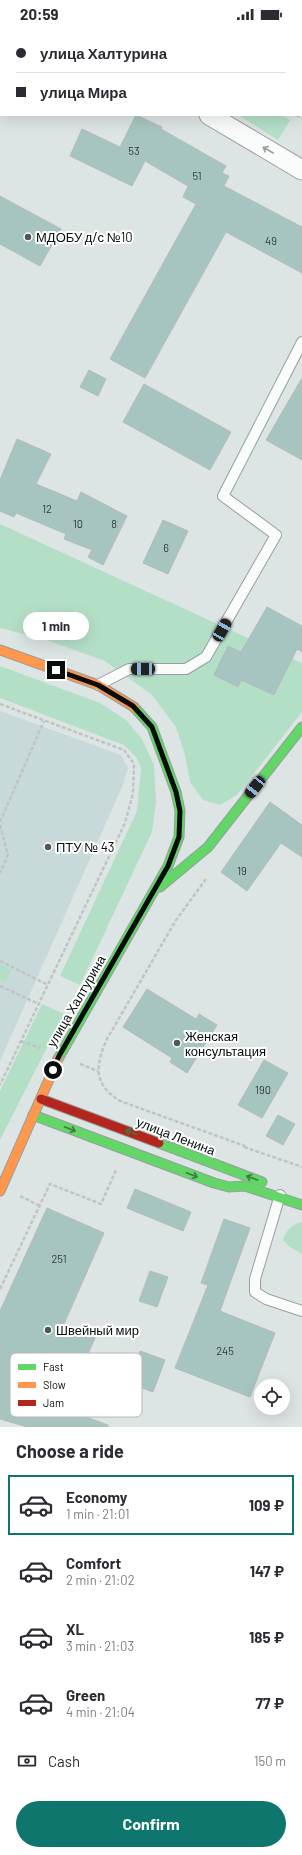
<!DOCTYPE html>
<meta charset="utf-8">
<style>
body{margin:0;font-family:Barlow,sans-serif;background:#f2f2f3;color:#2b2b33;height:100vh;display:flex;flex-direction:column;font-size:15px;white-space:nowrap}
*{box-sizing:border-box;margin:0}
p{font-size:13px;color:#7c7c81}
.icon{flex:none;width:22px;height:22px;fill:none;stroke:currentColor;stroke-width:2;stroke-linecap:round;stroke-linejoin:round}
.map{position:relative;height:1399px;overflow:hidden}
.drawer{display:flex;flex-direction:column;background:#fff;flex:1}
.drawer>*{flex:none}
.guide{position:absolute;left:0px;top:0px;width:302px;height:88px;box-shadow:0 4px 16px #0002;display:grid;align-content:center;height:88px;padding:0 16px;background:#fff}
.buttons{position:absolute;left:254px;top:1351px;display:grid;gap:8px}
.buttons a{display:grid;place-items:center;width:36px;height:36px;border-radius:50%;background:#fff;box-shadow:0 4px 16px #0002;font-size:20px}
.end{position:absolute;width:18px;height:18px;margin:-9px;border:5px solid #080d0d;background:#fff;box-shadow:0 0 0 2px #fff}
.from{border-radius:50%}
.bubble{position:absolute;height:28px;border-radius:14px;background:#fff;box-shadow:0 4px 16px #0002;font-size:13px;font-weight:700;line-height:28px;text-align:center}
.car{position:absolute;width:12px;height:24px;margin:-12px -6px;border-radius:5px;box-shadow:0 0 3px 1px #0007;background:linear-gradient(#222 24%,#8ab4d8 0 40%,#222 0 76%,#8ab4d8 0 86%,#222 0)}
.guide b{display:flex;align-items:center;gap:14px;height:38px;font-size:15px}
.guide b+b{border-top:1px solid #e1e1e2}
.guide i{width:10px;height:10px;background:#2b2b33}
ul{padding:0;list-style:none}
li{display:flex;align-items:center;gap:12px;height:60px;margin:0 8px 6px;padding:0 8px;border:2px solid transparent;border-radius:0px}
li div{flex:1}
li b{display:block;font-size:15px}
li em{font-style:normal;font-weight:700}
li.active{border-color:#0f766e}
li>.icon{width:36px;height:36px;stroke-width:1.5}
h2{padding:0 16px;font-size:18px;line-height:48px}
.pay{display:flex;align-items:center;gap:10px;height:44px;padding:0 16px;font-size:15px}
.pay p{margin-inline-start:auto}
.primary-button{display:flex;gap:8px;margin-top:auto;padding:8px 16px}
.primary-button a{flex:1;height:46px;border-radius:24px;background:#0f766e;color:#fff;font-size:16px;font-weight:700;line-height:46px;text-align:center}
.status{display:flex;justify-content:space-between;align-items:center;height:28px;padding:0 20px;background:#fff;direction:ltr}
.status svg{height:11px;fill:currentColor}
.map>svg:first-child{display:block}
.built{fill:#c8d9d9}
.green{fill:#b4dfc7}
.building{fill:#a7c5c0;stroke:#b5bbbb}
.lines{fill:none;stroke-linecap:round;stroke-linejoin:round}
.lane-casing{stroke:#989e9f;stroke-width:12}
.street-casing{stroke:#989e9f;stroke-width:21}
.fast-casing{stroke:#989e9f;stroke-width:11}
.slow-casing{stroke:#989e9f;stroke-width:11}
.jam-casing{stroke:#989e9f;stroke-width:11}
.path{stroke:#c1c4c4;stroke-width:2.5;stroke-dasharray:4 2;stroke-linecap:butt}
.lane{stroke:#fafbfb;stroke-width:10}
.street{stroke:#fafbfb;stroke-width:19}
.fast{stroke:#63d668;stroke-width:9}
.slow{stroke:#ff974d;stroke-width:9}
.jam{stroke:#b3261e;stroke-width:9}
.oneway{stroke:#999c9c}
.oneway2{stroke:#3a7c3f}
.route{stroke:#080d0d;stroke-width:5}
.poi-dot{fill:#525858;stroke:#fff;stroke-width:1.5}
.labels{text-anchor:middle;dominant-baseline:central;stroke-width:4;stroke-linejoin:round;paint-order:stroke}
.number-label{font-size:11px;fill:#303b3a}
.poi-label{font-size:13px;fill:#080d0d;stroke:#fff;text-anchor:start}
.street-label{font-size:13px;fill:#080d0d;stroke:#fff}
.key{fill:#fff;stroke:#b5b6b6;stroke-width:1}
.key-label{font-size:11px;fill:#080d0d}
</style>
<div class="status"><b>20:59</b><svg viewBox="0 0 49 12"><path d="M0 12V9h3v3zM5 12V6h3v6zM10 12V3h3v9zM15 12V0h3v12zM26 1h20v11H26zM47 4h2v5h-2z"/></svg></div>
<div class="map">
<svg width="302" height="1399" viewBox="0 0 302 1399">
<rect width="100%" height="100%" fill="#dce4e4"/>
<path class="built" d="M0,683L121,727L128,740L122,759L0,1033Z"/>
<path class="green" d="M238,87H282L290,92L278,112Z
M0,496L302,635V684L237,767L220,777L203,772L190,754L185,727L176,699L152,667L105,633L47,612L0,600Z
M0,638L100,675L126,692L142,711L154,737L156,774L152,804L80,957L60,948L137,783L141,740L136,729L124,717L0,670Z
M0,936L12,941L6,954L0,952Z
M42,976L64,986L0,1112V1063Z
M302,1194V1226L290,1219L283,1212C287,1201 291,1197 302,1194Z"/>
<path class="building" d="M136,87L162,99L161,101L226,138L222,145L229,148L224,158L302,199V245L226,204L145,350L110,331L196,176L183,169L188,158L145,133L132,158L70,128L82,101L120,119Z
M0,168L61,201L40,238L0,216Z
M89,342L106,351L98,368L80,359Z
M302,350V432L266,412Z
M144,356L231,404L210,442L123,394Z
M17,411L51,426L36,456L77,473L81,464L127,488L103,537L88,529L92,522L64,511L66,506L16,485L14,489L0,483V452Z
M163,492L188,503L168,546L143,535Z
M267,579L302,598V624L297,621L274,667L241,652L238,659L214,647L228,618L241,624Z
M270,774L302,797V829L281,815L247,863L221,844Z
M147,961L196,991L199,986L217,997L187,1045L170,1034L172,1030L123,999Z
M264,1032L288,1045L262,1090L238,1077Z
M278,1087L295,1096L283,1117L266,1108Z
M135,1161L191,1184L183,1203L127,1180Z
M47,1180L104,1205L64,1296L95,1310L64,1381L108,1397V1399H27L0,1391V1283Z
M224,1191L250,1200L220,1283L275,1305L250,1369L175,1340L208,1257L201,1255Z
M150,1243L168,1249L157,1279L139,1273Z
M140,1323L165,1332L153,1364L129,1355Z"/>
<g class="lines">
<g class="lane-casing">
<path id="lane" d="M98,657L129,641H186L206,629L276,507L223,468L302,314
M280,1167L255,1251V1264L266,1271L302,1283"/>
</g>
<g class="street-casing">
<path id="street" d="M61,0L63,1
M226,0L228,1
M301,43H302
M209,87L302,142"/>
</g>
<g class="fast-casing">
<path id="fast" d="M160,859L208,819L302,699
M58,1031L168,838L179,809L180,783L176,764L152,699L134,679
M33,1087L214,1155L229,1159L245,1158L302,1177
M159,1115L262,1154"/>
</g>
<g class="slow-casing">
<path id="slow" d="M0,622L98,657L134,679
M0,1163L58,1031"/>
</g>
<g class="jam-casing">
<path id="jam" d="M41,1071L159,1115"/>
</g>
<path class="path" d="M148,0L150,1
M292,0L294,1
M301,5L302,6
M296,87L302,90
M0,676L124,722L134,736L133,765L125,795L0,1057
M0,794L44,693
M0,797L8,827L0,845
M206,851L176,892L107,1011C95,1038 93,1056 120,1073L245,1118
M0,933L48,957
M0,958L39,976
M21,1013L40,1020
M80,1036L98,1043
M244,1119L302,1139
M20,1168L40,1178
M0,1261L50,1156L101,1176L116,1142"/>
<use href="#lane" class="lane"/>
<use href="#street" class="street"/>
<use href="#fast" class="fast"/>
<use href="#slow" class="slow"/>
<use href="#jam" class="jam"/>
</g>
<defs><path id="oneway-shaft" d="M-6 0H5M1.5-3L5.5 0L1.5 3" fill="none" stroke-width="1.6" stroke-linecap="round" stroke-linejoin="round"/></defs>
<use class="oneway" href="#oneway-shaft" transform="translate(268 122) rotate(-150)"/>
<g class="oneway2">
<use href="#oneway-shaft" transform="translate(70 1101) rotate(21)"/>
<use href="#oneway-shaft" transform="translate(131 1104) rotate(-159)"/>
<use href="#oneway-shaft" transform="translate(192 1147) rotate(21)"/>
<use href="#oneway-shaft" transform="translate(252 1150) rotate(-160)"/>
</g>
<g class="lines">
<path class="route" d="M53,1042L59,1028L168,838L179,809L180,783L176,764L152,699L133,678L98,657L56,642"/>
</g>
<g class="poi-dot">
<circle cx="28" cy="209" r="4"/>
<circle cx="48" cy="819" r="4"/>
<circle cx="177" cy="1015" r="4"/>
<circle cx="48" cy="1302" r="4"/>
</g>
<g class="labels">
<g class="number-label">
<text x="134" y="122">53</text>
<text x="197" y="147">51</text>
<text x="271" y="212">49</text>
<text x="47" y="480">12</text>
<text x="78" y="495">10</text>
<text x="114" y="495">8</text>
<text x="166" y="519">6</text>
<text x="242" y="842">19</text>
<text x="263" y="1061">190</text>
<text x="59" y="1230">251</text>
<text x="225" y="1322">245</text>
</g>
<g class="poi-label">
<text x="36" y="209">МДОБУ д/с №10</text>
<text x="56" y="819">ПТУ № 43</text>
<text x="185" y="1008">Женская<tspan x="185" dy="15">консультация</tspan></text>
<text x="56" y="1302">Швейный мир</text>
</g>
<g class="street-label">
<text transform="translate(76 973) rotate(-60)">улица Халтурина</text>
<text transform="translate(176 1108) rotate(21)">улица Ленина</text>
</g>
</g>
<rect x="10" y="1325" width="132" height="64" rx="6" class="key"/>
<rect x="18" y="1336" width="18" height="6" fill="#63d668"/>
<rect x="18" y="1354" width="18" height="6" fill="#ff974d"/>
<rect x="18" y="1372" width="18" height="6" fill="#b3261e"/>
<g class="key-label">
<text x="43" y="1343">Fast</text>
<text x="43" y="1361">Slow</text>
<text x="43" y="1379">Jam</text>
</g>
</svg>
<div class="buttons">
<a><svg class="icon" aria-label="locate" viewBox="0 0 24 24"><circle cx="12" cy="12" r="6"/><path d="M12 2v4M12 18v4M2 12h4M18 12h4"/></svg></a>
</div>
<i class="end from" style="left:53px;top:1042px"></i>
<i class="end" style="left:56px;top:642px"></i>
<div class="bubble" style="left:23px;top:584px;width:66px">1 min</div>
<i class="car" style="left:222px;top:602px;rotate:30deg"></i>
<i class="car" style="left:143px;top:641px;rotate:270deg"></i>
<i class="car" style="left:255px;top:759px;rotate:218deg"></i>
<div class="guide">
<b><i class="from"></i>улица Халтурина</b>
<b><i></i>улица Мира</b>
</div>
</div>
<section class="drawer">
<h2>Choose a ride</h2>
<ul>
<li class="active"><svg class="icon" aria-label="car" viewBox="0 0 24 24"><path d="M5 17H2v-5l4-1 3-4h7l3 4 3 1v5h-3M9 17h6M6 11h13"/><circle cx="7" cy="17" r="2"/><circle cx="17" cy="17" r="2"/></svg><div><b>Economy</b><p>1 min · 21:01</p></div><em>109 ₽</em></li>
<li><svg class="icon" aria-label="car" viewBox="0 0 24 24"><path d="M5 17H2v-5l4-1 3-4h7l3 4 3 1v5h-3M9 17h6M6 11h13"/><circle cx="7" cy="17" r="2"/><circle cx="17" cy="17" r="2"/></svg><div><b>Comfort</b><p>2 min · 21:02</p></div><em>147 ₽</em></li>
<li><svg class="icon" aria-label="car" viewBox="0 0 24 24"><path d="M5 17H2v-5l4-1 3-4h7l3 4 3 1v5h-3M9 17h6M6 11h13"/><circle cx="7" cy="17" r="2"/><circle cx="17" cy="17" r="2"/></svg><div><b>XL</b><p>3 min · 21:03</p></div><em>185 ₽</em></li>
<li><svg class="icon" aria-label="car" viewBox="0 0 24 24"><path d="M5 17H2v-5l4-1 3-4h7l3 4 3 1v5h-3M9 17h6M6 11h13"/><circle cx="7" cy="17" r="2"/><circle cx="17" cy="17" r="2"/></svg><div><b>Green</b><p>4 min · 21:04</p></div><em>77 ₽</em></li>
</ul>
<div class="pay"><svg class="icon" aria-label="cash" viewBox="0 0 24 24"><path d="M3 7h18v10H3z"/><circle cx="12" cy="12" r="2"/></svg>Cash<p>150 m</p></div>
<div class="primary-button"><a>Confirm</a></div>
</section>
